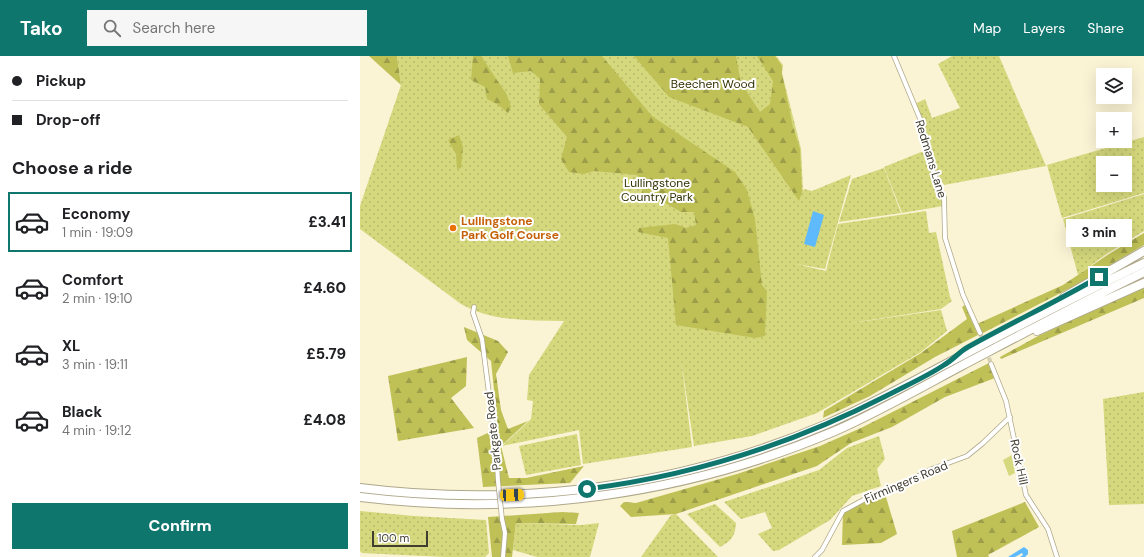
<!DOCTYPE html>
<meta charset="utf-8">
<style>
body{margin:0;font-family:"DM Sans",sans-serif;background:#f6f6f6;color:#202124;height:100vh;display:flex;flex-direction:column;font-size:15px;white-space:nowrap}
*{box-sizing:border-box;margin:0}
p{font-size:13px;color:#757577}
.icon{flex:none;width:22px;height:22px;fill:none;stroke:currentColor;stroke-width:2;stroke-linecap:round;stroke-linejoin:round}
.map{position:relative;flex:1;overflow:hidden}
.panel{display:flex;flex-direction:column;background:#fff;width:360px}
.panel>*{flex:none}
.banner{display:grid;align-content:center;height:88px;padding:0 12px;background:#fff}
.tools{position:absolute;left:736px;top:12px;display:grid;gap:8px}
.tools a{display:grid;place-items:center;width:36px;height:36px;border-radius:0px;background:#fff;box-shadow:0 4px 16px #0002;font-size:20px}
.scale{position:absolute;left:12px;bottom:10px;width:56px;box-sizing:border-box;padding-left:4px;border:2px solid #403d31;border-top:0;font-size:11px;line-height:14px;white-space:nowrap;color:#403d31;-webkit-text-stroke:3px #fff;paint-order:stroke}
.end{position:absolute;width:18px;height:18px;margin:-9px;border:5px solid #0f766e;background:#fff;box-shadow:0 0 0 2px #fff}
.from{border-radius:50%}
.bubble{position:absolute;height:28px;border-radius:0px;background:#fff;box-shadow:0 4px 16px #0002;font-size:13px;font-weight:800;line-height:28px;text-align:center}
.car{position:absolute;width:12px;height:24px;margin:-12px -6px;border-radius:5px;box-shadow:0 0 3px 1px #0007;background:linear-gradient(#f5c518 24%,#345 0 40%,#f5c518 0 76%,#345 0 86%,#f5c518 0)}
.banner b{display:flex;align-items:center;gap:14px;height:38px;font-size:15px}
.banner b+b{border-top:1px solid #e0e0e0}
.banner i{width:10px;height:10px;background:#202124}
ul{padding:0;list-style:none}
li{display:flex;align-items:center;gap:12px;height:60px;margin:0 8px 6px;padding:0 4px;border:2px solid transparent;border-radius:0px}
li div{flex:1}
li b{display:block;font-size:15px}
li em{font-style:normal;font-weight:800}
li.selected{border-color:#0f766e}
li>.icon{width:36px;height:36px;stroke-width:1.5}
h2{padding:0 12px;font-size:18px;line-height:48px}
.action{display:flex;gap:8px;margin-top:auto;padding:8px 12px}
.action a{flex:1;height:46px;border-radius:0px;background:#0f766e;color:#fff;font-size:16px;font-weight:800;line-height:46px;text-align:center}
header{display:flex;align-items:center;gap:24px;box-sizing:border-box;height:56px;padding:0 20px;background:#0f766e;color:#fff}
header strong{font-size:19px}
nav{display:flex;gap:22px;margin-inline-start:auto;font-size:14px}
.search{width:280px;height:36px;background:#f6f6f6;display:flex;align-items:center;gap:10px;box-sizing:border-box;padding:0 14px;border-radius:0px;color:#757577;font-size:15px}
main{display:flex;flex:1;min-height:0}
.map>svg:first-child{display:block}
.grass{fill:url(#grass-dots);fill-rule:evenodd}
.forest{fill:url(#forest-firs)}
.pitch{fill:#d5d87c}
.water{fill:#5fbafd}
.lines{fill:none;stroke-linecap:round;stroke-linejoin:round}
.minor-tunnel{stroke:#d5cfb3;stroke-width:4;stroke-dasharray:4 2;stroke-linecap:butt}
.minor-casing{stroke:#afa88b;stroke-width:5.5}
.motorway-casing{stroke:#afa88b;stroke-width:10}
.minor{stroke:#fff;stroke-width:4}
.motorway{stroke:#fff;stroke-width:8}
.minor-bridge-casing{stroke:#afa88b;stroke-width:5.5;stroke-linecap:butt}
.minor-bridge{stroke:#fff;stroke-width:4}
.route{stroke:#0f766e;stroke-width:5}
.food-dot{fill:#e8710a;stroke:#fff;stroke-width:1.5}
.labels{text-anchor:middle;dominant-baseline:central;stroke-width:4;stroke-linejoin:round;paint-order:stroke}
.park-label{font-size:12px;fill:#333305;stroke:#fff}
.street-label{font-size:12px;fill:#403d31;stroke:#fff}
.food-label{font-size:12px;font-weight:bold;fill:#c56008;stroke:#fff;text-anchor:start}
</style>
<header>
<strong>Tako</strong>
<div class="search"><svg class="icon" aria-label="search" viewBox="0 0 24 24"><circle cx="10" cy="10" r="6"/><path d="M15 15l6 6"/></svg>Search here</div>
<nav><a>Map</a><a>Layers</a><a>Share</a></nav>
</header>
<main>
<section class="panel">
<div class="banner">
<b><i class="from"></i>Pickup</b>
<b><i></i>Drop-off</b>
</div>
<h2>Choose a ride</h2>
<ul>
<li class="selected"><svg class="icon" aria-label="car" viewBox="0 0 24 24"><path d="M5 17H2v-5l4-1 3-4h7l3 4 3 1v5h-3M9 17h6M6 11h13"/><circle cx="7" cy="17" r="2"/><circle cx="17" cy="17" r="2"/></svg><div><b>Economy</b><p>1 min · 19:09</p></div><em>£3.41</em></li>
<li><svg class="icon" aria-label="car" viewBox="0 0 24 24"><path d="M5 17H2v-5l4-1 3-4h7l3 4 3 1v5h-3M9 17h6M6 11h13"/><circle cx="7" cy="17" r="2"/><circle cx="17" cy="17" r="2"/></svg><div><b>Comfort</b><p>2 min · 19:10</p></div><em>£4.60</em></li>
<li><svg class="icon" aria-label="car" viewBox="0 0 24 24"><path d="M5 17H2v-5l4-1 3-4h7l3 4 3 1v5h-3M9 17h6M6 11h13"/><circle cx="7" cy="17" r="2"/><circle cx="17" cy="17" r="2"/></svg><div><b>XL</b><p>3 min · 19:11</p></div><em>£5.79</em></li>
<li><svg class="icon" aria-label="car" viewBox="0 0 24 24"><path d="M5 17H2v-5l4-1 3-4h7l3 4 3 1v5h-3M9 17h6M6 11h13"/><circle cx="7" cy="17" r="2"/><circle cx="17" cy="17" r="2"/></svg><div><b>Black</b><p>4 min · 19:12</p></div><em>£4.08</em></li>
</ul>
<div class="action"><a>Confirm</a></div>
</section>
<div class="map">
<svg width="784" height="501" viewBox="0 0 784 501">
<defs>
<pattern id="grass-dots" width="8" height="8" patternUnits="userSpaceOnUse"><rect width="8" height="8" fill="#d5d87c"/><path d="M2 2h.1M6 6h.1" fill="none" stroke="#b8ba6c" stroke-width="1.8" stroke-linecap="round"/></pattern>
<pattern id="forest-firs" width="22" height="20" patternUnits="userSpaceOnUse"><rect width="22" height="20" fill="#bfc157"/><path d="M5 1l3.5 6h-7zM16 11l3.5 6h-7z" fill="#9d9e49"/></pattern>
</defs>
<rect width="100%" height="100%" fill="#faf3d4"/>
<path class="grass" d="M37,0H416L423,9L422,17L441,93L443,135L444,133L452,135L491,119L465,213L436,208L466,215L478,168L566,155L569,177L576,176L590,241L592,245L581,253L478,269L581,254L587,275L561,296L457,357L392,380L334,390L321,303L332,391L223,408L219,374L142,390L171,363L173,345L167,344L169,319L204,265C169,264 132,266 101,248L0,173V150L41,29Z
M592,0H639L686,110L584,129L571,106L563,65L555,48L565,43L572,62L600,52L578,8Z
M784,81V137L702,162L687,109ZM743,107H765V129H743Z
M561,96L565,97C569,115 583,132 583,150L542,157L524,111Z
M524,112L541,157L479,166L492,123Z
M784,138V175L748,197L718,219L703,163Z
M784,336V448L749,449L743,343Z
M217,378L221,409L166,419L159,390Z
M519,380L525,403L517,413L521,430L492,440L470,464L419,494L413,495L398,478L412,472L405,456L381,463L364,446L459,414L487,392Z
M355,448L376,467C375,481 371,485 360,491L327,458Z
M0,455L54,460L126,464L129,497L125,501H85L2,497L0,495Z
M316,458L358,501H281L311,459Z
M156,467L222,469L239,467L230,501H177L153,494Z"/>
<path class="forest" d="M9,0H37L41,29Z
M113,0H121L147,39L151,51L148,57L137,48L127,43L125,31L111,24Z
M148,0H242L292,60L375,116L387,134L395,163L402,229L407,235L405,280L395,282L316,269L308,182L278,176L279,172L315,168L326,172L336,169L334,156H321L302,145L281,143L283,127L277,119L234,115L224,118L209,116L201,103L207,81L179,48L180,23L171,15L153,17Z
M274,0H376L381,27L400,56L410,48L413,25L397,0H415L422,10V18L433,71L440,93L442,136L439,145L388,71L309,41Z
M99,79L103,91L101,112L97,113L96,98L88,84Z
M784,177V189L716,229L623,277L617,268L703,229L749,198Z
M784,230V242L641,303L640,301L678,280Z
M605,249L618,279L575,301L510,340L463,362L464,355L561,297L607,263L602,251Z
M104,271L138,285L148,296L136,318L141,354L148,373L168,365L141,390L149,422H166L224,410L210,427L123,431L117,382L138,372L131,305L107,284Z
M107,301L106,330L91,342L114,372L38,385L28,320Z
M629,307L635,322L585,341L532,371L491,387L457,410L316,458L271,461L260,450L264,446L276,447L377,418L460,390L501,372Z
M515,439L526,441L537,478L521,487L482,489L483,455Z
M665,446L679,471L628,499L629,501H597L592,475Z
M202,456L219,457L216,468L156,467L152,501H132L128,461Z"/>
<path class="pitch" d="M652,399L655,417L649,420L643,404Z"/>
<path class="water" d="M453,155L464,159L455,191L444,188Z
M664,491L668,494V498L665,501H660L663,499L662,497L655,501H648Z"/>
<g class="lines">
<path class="minor-tunnel" d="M620,277L624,290
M627,296L631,308"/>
<g class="minor-casing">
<path id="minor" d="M534,0L561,65L569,106L584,141L585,182L603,239L620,277
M114,251L113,257L122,283L136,392L138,425
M631,308L646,345L666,439L688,473L697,501
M142,463L145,477L143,501
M455,501L462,494L483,455L509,441L537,431L572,413L607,400L623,387L650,361"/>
</g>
<g class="motorway-casing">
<path id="motorway" d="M704,241L784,195
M677,275L784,227
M0,432C159,452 320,431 467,368C514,348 559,322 605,298C664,267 724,236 784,207
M0,441C162,461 325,439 475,375C518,356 560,332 601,310C662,278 722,246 784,216"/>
</g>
<use href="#minor" class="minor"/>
<use href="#motorway" class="motorway"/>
<g class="minor-bridge-casing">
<path id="minor-bridge" d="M138,425L142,463"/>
</g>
<use href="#minor-bridge" class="minor-bridge"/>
</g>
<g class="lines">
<path class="route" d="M227,433C332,420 432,388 526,340C545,330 566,321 584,309C593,304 599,296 608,291C651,267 696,246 739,221"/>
</g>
<circle class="food-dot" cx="93" cy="172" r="4"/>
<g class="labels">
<g class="park-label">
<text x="353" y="28">Beechen Wood</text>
<text x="297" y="127">Lullingstone<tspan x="297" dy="14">Country Park</tspan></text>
</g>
<g class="street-label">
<text transform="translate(571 103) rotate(73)">Redmans Lane</text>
<text transform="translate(133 375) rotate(-96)">Parkgate Road</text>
<text transform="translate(659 406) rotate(78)">Rock Hill</text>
<text transform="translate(546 426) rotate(-23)">Firmingers Road</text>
</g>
<g class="food-label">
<text x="101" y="165">Lullingstone<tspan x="101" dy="14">Park Golf Course</tspan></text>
</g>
</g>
</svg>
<div class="tools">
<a><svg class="icon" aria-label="layers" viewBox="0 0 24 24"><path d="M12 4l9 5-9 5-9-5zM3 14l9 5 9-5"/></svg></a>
<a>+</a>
<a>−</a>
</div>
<div class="scale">100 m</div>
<i class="end from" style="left:227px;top:433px"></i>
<i class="end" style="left:739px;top:221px"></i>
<div class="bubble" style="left:706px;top:163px;width:66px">3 min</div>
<i class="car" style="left:152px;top:439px;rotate:87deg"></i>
</div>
</main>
